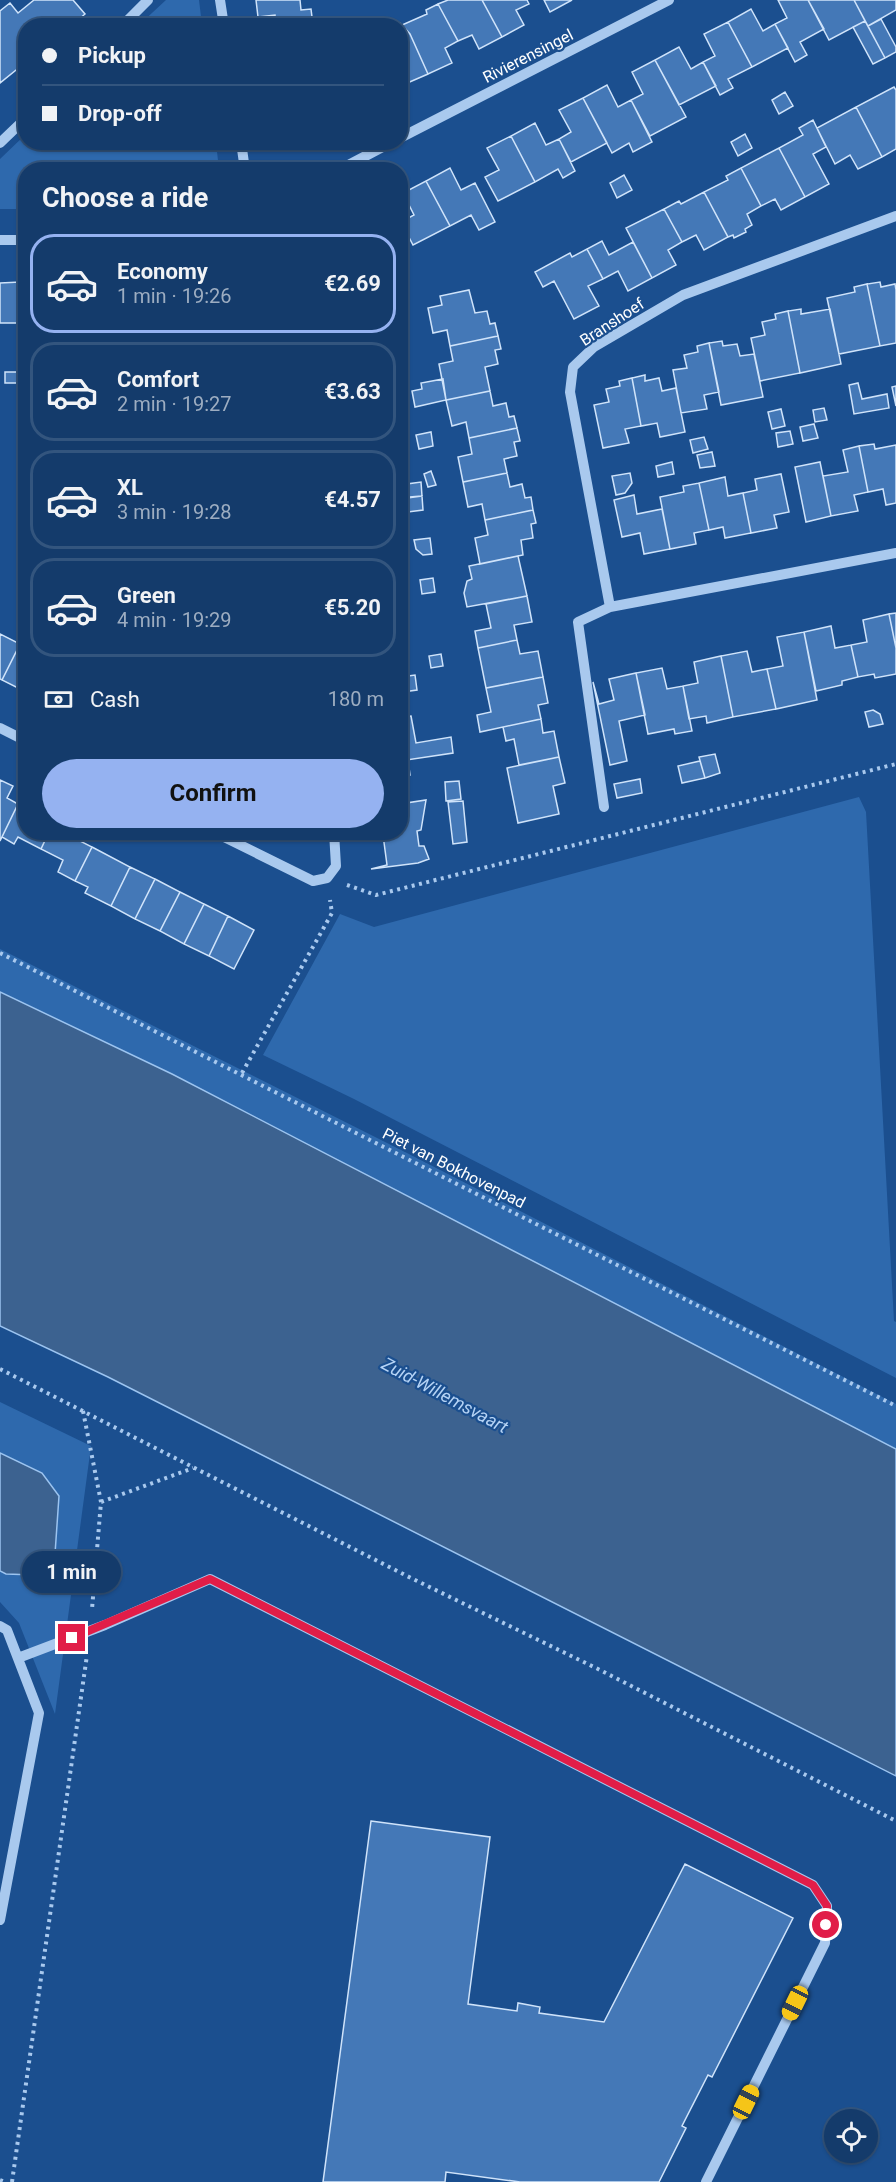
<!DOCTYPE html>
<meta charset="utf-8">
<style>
body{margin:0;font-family:Roboto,sans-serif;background:#214673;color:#f1f3f6;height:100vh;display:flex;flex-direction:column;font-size:22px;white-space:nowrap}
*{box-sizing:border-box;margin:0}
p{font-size:20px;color:#9dadc1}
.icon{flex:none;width:33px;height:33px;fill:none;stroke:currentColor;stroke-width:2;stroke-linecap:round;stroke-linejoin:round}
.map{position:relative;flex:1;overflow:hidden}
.side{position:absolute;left:18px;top:162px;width:390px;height:678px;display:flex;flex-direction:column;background:#143b6b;border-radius:24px;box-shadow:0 2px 4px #0004,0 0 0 2px #33557e}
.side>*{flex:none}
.banner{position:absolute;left:18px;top:18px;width:390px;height:132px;border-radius:24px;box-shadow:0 2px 4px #0004,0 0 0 2px #33557e;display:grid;align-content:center;height:132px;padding:0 24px;background:#143b6b}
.buttons{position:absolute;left:824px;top:2109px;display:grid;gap:12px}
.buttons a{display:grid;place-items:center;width:54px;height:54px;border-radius:50%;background:#143b6b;box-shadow:0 2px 4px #0004,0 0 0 2px #33557e;font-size:30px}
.end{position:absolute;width:27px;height:27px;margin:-14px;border:8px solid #e11d48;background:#fff;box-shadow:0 0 0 3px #fff}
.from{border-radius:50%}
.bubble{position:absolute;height:42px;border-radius:21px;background:#143b6b;box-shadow:0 2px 4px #0004,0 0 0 2px #33557e;font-size:20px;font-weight:700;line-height:42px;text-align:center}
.car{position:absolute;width:18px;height:36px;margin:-18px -9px;border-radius:8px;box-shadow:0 0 4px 2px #0007;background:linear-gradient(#f5c518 24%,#345 0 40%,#f5c518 0 76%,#345 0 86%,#f5c518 0)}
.banner b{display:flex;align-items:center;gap:21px;height:57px;font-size:22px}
.banner b+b{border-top:2px solid #33557e}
.banner i{width:15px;height:15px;background:#f1f3f6}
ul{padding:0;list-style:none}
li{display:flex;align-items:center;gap:18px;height:99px;margin:0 12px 9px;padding:0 12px;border:3px solid #33557e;border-radius:24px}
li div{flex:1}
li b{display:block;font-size:22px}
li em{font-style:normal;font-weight:700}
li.selected{border-color:#95b2f1}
li>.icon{width:54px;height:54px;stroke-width:1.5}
h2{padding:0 24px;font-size:27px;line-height:72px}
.pay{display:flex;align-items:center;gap:15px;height:66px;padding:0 24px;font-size:22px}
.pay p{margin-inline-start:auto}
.action{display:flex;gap:12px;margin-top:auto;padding:12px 24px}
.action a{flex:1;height:69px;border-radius:36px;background:#95b2f1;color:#111;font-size:24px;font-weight:700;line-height:69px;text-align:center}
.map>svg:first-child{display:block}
.green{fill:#2e69ad}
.water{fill:#3c6290;stroke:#9cc4f0;stroke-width:1.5}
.building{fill:#4478b7;stroke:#cfe3fa;stroke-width:1.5}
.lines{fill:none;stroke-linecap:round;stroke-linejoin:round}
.path{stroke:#a9c9ee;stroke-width:4;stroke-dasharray:3 4.5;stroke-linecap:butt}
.minor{stroke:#a9c9ee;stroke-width:10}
.route{stroke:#e11d48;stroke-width:8}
.labels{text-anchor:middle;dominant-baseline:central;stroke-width:4.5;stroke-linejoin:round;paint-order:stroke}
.street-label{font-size:16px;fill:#fff;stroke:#1b4f8f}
.water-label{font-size:18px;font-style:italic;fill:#b5d3f5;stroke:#1b4f8f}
</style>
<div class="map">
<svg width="896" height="2182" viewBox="0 0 896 2182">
<rect width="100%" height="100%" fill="#1b4f8f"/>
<path class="green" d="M166,0H199L202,25H139Z
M25,135L26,142L216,143L219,169L26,170L25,209H0V159Z
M859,797L866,812L894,1321L896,1322V1378L354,1099L263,1055L340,914L374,927Z
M0,949L407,1153L896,1404V1449L172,1074L0,992Z
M0,1402L91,1446L55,1714L19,1623L0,1602V1571L7,1574L42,1473L0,1453Z"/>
<path class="water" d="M0,992L172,1074L896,1449V1776L108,1377L0,1326Z
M0,1453L42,1473L59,1496L55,1554L35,1575L6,1574L0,1571Z"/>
<path class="building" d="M34,0H73L85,14L71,26H26V62L0,83V11L10,3L18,13Z
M256,0H300L301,10L311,9L313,25L276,26L275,15L258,17Z
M448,0H482L502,37L479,49L472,35L458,41L438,4Z
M482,0H527L529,4L516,10L524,25L502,37Z
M544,0H572L550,12Z
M778,0H808L824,29L800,42L807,55L795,62L775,24L787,18Z
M808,0H854L865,21L829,40Z
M854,0H896V10L868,26Z
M438,4L458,41L445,48L452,63L428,74L410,34L402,25L427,14L426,10Z
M751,9L763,31L775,24L788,48L752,67L728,22Z
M881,19L896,47V52L885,58L868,26Z
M865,21L885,58L873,64L853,27Z
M728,22L752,67L728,79L733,88L720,95L703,62L715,56L704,34Z
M400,23L410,34L428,74L405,84L400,74V26H394Z
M679,47L691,69L703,62L716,86L679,105L655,60Z
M655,60L686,117L650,136L631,100L643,94L632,72Z
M607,85L618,107L631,100L652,142L633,152L629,143L612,153L583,98Z
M894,87L896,90V149L882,157L856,107Z
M785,92L793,106L779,114L772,100Z
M583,98L607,143L571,162L559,139L571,132L559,110Z
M856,107L882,157L858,169L850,155L835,164L817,128Z
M813,120L826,147L813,154L829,184L805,197L779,148L803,135L799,128Z
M535,123L546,145L559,139L575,171L563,178L558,169L535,182L511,136Z
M745,134L752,148L738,156L731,142Z
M511,136L535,182L498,201L485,177L499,170L487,148Z
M779,148L805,197L781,210L775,199L761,206L741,168Z
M450,168L461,190L475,183L495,222L479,230L471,215L450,226L426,181Z
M741,168L761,206L747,214L752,225L745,229L746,232L734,238L733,235L728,237L704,192L728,180L726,176Z
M624,175L632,190L617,198L610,183Z
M426,181L450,226L413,245L401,222L414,215L403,193Z
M704,192L728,237L704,250L696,235L682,242L664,209L679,201L681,204Z
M664,209L682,242L668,250L676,265L652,278L626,228Z
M602,241L609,255L633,242L652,278L628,291L618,271L603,279L587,249Z
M587,249L603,279L588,286L599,306L574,319L554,281L543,287L535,272L570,253L572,257Z
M20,282V323H0V283Z
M20,282H26V323H20Z
M880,282L881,287L895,284L896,290V343L880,346L867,284Z
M867,284L880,346L839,354L827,298L855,292L854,287Z
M469,290L475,313L487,311L490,324L495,323L498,336L450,346L447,330L433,333L428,308L442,305L440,296Z
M801,309V314L830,309L841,364L800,373L788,311Z
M788,311L800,373L760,381L751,338L765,335L762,322L776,319L775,314Z
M498,336L501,349L495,350L498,364L485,367L490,391L446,400L439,364L453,361L450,346Z
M722,341L723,346L737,344L740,356L754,354L763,397L721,405L709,343Z
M709,343L719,392L704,395L707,409L681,413L673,370L687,368L684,355L698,352L697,346Z
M5,372H20V383H5Z
M20,372H26V383H20Z
M645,375V381L659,378L662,391L676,388L685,432L660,437L657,423L641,426L632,378Z
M632,378L641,426L625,429L629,443L603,448L594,405L609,402L606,389L620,386L619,381Z
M443,379L446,400L415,407L412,391L422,389L421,383Z
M858,383L862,399L887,394L889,408L854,414L849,385Z
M896,386V406L892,387Z
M490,391L493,406L506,403L509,417L514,416L517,428L469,438L466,422L452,426L446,400Z
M824,408L827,420L815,422L813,410Z
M781,409L785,426L772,429L768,412Z
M814,424L818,438L803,441L800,427Z
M517,428L520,441L514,442L517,456L504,459L507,473L463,482L458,457L472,454L469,438Z
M790,431L793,444L778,447L776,433Z
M431,432L433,446L419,449L416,435Z
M704,437L708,449L693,453L690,440Z
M874,444L875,449L896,445V503L886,505L883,489L868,492L859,446Z
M859,446L868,492L854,495L858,511L831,516L823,476L848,472L843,450Z
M712,452L715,466L700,468L697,455Z
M672,462L674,474L658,477L656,466Z
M820,462L831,516L806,522L795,467Z
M431,471L436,485L428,487L424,474Z
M507,473L510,487L522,484L525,498L531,497L533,510L485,520L482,504L468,507L463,482Z
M630,473L632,483L625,493L616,495L612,476Z
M781,474L789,512L774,515L777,528L751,533L743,493L757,490L755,479Z
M725,477L728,496L743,493L751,533L725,538L723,527L709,530L699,483Z
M421,482L422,496L409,497L407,484Z
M699,483L709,530L694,533L696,544L670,549L660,497L684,492L683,486Z
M634,495L637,514L662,509L670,549L644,554L640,533L622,537L614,500Z
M422,496L423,510L400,513V499Z
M533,510L536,523L531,524L533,538L521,540L523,555L480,564L475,538L488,535L485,520Z
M430,538L432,554L423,555L416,549L414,540Z
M518,556L527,596L467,607L464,593L467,581L472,579L469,566Z
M433,578L435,592L422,594L420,580Z
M527,596L532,622L514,625L517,640L478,648L475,631L491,628L486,604Z
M896,613V648L889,614Z
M889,614L896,648V674L875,678L874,674L858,677L851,645L867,642L863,620Z
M831,626L835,648L851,645L858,677L842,681V685L816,691L804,632Z
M804,632L817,700L776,709L767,669L783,666L777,637Z
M0,634L20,644L2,680L0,679Z
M517,640L520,654L538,651L543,677L486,688L478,648Z
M20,644L26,647V692L2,680Z
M400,646H405L407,661H400Z
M747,651L752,672L767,669L776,709L733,717L721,656Z
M441,654L443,666L431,668L429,656Z
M721,656L733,717L707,723L706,716L689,719L683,686L698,683L694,662Z
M662,668L667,689L683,686L692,731L675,734L674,729L648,734L636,673Z
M636,673L645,715L619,721L627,761L610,765L593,682L599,704L614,700L609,679Z
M415,675L417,690L403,692L401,677Z
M543,677L548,703L538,705L541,719L480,732L477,715L491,712L486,688Z
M873,710L880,714L883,724L869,727L865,712Z
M411,716L416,743L451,737L453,753L400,761V717Z
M541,719L543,733L554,731L559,757L519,765L514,739L506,741L503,727Z
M715,754L720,773L705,778L699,757Z
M559,757L565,783L553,786L559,814L518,823L507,768Z
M408,760L410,775H404L408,803L400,804V761Z
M700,761L705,778L682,783L678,766Z
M640,779L642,793L617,798L614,784Z
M0,780L13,786L7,798L18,804L0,841Z
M459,781L461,799L446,801L445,782Z
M426,800L421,830L417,831L419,846H424L429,859L418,863L371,869L387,865L383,835L367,838L366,832H400V804Z
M463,801L467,842L453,844L448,802Z
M18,804L26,807V832H49L41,849L18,837L14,844L2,837Z
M49,832H79L76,839L92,847L75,881L58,872L63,860L41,849Z
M92,847L130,867L111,906L85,893L88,887L75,881Z
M130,867L155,879L135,919L111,906Z
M155,879L180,892L160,931L135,919Z
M180,892L204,904L184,944L160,931Z
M204,904L228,916L209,956L184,944Z
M228,916L254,930L234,969L209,956Z
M371,1821L490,1837L468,2004L517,2011L518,2003L540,2007L539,2013L604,2022L685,1864L793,1918L712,2077L708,2075L682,2126L686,2128L659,2182H520L446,2172L445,2182H323Z"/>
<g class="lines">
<path class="path" d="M347,885L376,895L896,764
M0,953L896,1406
M242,1073L332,913L330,900
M0,1369L411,1578L598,1669L896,1821
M83,1411L101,1502L92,1609
M101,1502L193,1468
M0,2180L5,2182
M12,2182L87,1655"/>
<path class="minor" d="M220,0L224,26
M122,26L148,0
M400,138L669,0
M241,142L245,170
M0,143L26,118
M339,170L392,142
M0,240H26
M610,607L896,553
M0,728L26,741
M604,807L578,622L610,607L570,392L573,367L594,347L683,295L896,216
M214,832L313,881L327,878L336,866L334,832
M0,1626L7,1630L39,1713L0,1920
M18,1658L105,1625L210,1579L813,1885L827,1906L825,1943L706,2182"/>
</g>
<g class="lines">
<path class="route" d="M72,1638L210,1579L813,1885L827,1906L826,1925"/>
</g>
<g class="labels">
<g class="street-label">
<text transform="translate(528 56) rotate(-27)">Rivierensingel</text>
<text transform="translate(612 322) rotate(-33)">Branshoef</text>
<text transform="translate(454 1168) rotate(27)">Piet van Bokhovenpad</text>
</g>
<g class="water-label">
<text transform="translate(445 1395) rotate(28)">Zuid-Willemsvaart</text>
</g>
</g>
</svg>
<div class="buttons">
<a><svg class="icon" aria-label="locate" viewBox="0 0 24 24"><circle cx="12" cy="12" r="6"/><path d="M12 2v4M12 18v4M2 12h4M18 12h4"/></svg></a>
</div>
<i class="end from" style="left:826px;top:1925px"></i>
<i class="end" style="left:72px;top:1638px"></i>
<div class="bubble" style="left:22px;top:1551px;width:99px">1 min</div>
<i class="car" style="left:795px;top:2003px;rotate:206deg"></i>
<i class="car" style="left:746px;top:2102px;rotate:26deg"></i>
<div class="banner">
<b><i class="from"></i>Pickup</b>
<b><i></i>Drop-off</b>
</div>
<section class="side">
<h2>Choose a ride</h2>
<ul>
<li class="selected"><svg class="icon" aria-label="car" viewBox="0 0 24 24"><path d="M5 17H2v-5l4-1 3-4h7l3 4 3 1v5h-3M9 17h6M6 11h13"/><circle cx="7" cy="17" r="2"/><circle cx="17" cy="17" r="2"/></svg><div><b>Economy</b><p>1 min · 19:26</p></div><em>€2.69</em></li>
<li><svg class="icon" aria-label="car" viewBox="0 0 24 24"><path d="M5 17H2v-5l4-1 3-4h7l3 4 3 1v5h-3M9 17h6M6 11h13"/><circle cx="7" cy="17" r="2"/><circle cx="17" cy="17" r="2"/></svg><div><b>Comfort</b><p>2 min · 19:27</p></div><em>€3.63</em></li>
<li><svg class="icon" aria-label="car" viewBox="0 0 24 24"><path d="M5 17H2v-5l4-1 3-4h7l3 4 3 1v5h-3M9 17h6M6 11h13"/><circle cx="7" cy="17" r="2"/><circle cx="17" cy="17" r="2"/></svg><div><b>XL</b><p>3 min · 19:28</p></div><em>€4.57</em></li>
<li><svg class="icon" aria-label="car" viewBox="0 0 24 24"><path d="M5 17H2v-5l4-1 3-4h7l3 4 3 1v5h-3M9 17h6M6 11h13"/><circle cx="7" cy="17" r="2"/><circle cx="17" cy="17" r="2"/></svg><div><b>Green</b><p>4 min · 19:29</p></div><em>€5.20</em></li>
</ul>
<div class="pay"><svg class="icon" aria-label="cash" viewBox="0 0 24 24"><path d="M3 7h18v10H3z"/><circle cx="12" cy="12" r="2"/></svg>Cash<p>180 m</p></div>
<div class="action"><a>Confirm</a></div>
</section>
</div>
